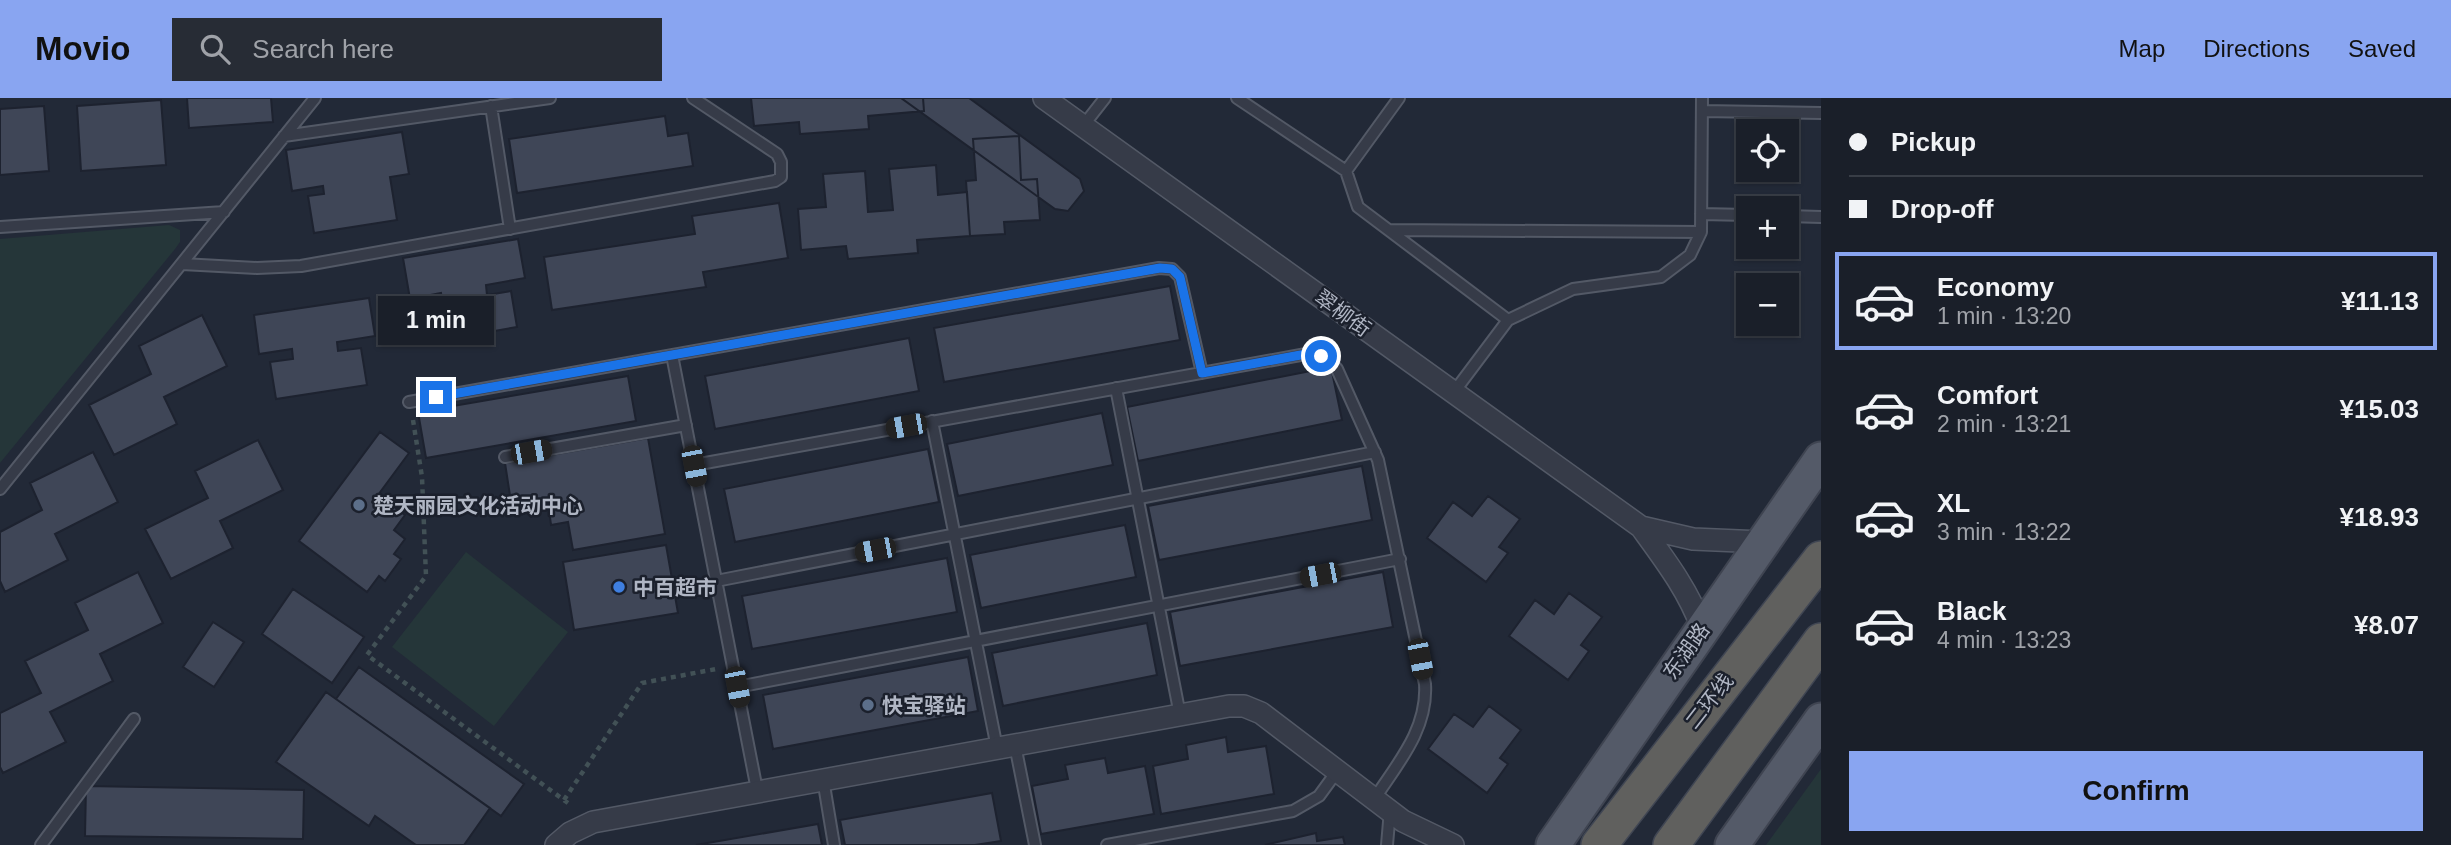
<!DOCTYPE html>
<meta charset="utf-8">
<style>
body{margin:0;font-family:Arial,"Noto Sans SC",sans-serif;background:#272c35;color:#f1f3f6;height:100vh;display:flex;flex-direction:column;font-size:26px;white-space:nowrap}
*{box-sizing:border-box;margin:0}
p{font-size:23px;color:#9fa2a8}
.icon{flex:none;width:38px;height:38px;fill:none;stroke:currentColor;stroke-width:2;stroke-linecap:round;stroke-linejoin:round}
.map{position:relative;flex:1;overflow:hidden}
.drawer{display:flex;flex-direction:column;background:#1a1f29;width:630px}
.drawer>*{flex:none}
.top-card{display:grid;align-content:center;height:154px;padding:0 28px;background:#1a1f29}
.tools{position:absolute;left:1736px;top:21px;display:grid;gap:14px}
.tools a{display:grid;place-items:center;width:63px;height:63px;border-radius:0px;background:#1a1f29;box-shadow:0 2px 5px #0004,0 0 0 2px #383d46;font-size:35px}
.end{position:absolute;width:32px;height:32px;margin:-16px;border:9px solid #1a73e8;background:#fff;box-shadow:0 0 0 4px #fff}
.from{border-radius:50%}
.bubble{position:absolute;height:49px;border-radius:0px;background:#1a1f29;box-shadow:0 2px 5px #0004,0 0 0 2px #383d46;font-size:23px;font-weight:800;line-height:49px;text-align:center}
.car{position:absolute;width:21px;height:42px;margin:-21px -10px;border-radius:9px;box-shadow:0 0 5px 2px #0007;background:linear-gradient(#222 24%,#8ab4d8 0 40%,#222 0 76%,#8ab4d8 0 86%,#222 0)}
.top-card b{display:flex;align-items:center;gap:24px;height:66px;font-size:26px}
.top-card b+b{border-top:2px solid #383d46}
.top-card i{width:18px;height:18px;background:#f1f3f6}
ul{padding:0;list-style:none}
li{display:flex;align-items:center;gap:21px;height:98px;margin:0 14px 10px;padding:0 14px;border:4px solid transparent;border-radius:0px}
li div{flex:1}
li b{display:block;font-size:26px}
li em{font-style:normal;font-weight:800}
li.active{border-color:#89a5f1}
li>.icon{width:63px;height:63px;stroke-width:1.5}
.primary-button{display:flex;gap:14px;margin-top:auto;padding:14px 28px}
.primary-button a{flex:1;height:80px;border-radius:0px;background:#89a5f1;color:#111;font-size:28px;font-weight:800;line-height:80px;text-align:center}
header{display:flex;align-items:center;gap:42px;box-sizing:border-box;height:98px;padding:0 35px;background:#89a5f1;color:#111}
header strong{font-size:33px}
nav{display:flex;gap:38px;margin-inline-start:auto;font-size:24px}
.search{width:490px;height:63px;background:#272c35;display:flex;align-items:center;gap:18px;box-sizing:border-box;padding:0 24px;border-radius:0px;color:#9fa2a8;font-size:26px}
main{display:flex;flex:1;min-height:0}
.map>svg:first-child{display:block}
.green{fill:#253639}
.building{fill:#3f4657;stroke:#1d222f;stroke-width:2}
.lines{fill:none;stroke-linecap:round;stroke-linejoin:round}
.service-casing{stroke:#535966;stroke-width:14}
.minor-casing{stroke:#535966;stroke-width:24}
.primary-casing{stroke:#3f4451;stroke-width:37}
.trunk-casing{stroke:#404653;stroke-width:38}
.path{stroke:#425156;stroke-width:4.5;stroke-dasharray:5 5;stroke-linecap:butt}
.service{stroke:#363b48;stroke-width:10}
.minor{stroke:#363b48;stroke-width:21}
.primary{stroke:#545a68;stroke-width:33}
.trunk{stroke:#60605e;stroke-width:35}
.route{stroke:#1a73e8;stroke-width:9}
.service-dot{fill:#5c6f8a;stroke:#1b202c;stroke-width:2.5}
.shop-dot{fill:#3f7fe0;stroke:#1b202c;stroke-width:2.5}
.labels{text-anchor:middle;dominant-baseline:central;stroke-width:5;stroke-linejoin:round;paint-order:stroke}
.street-label{font-size:21px;fill:#b0b6c4;stroke:#1b202c}
.poi-label{font-size:21px;font-weight:bold;fill:#b0b6c4;stroke:#1b202c;text-anchor:start}
</style>
<header>
<strong>Movio</strong>
<div class="search"><svg class="icon" aria-label="search" viewBox="0 0 24 24"><circle cx="10" cy="10" r="6"/><path d="M15 15l6 6"/></svg>Search here</div>
<nav><a>Map</a><a>Directions</a><a>Saved</a></nav>
</header>
<main>
<div class="map">
<svg width="1821" height="747" viewBox="0 0 1821 747">
<rect width="100%" height="100%" fill="#222937"/>
<path class="green" d="M169,127L180,132V144L175,151L0,365V141Z
M466,454L568,534L494,628L392,549Z
M1821,671V747H1766Z"/>
<path class="building" d="M187,0H271L273,24L189,30Z
M751,0H923L924,13L868,18L869,31L800,36L799,24L754,28Z
M901,0H969L1080,81L1084,93L1068,113L1055,111Z
M161,2L166,67L81,73L77,8Z
M44,8L49,73L0,77V11Z
M665,18L668,38L688,35L693,68L517,95L509,41Z
M402,34L409,76L390,79L397,122L314,135L308,98L324,96L323,88L292,93L286,52Z
M1019,38L1021,82L1037,81L1040,122L1004,124L1005,136L970,138L966,83L976,82L973,41Z
M936,67L938,97L967,94L970,138L917,142L918,155L848,161L846,148L801,152L798,111L826,109L823,76L865,73L868,114L893,112L889,71Z
M779,105L788,160L703,174L706,189L552,212L544,159L695,136L692,118Z
M518,141L525,180L486,187L487,197L511,193L517,229L432,244L426,206L442,203L441,195L410,201L403,160Z
M1170,188L1180,242L944,284L934,230Z
M369,200L375,238L337,244L338,253L361,250L367,287L276,301L270,264L293,261L292,251L259,256L254,217Z
M202,217L227,268L164,299L177,326L114,357L89,307L151,276L139,248Z
M909,240L919,293L715,331L705,278Z
M1331,269L1342,322L1138,363L1127,309Z
M628,278L636,323L426,360L418,314Z
M1102,315L1113,367L958,398L947,346Z
M380,334L409,355L378,397L405,417L394,432L405,441L394,456L401,461L385,483L379,478L367,494L299,443Z
M648,340L665,436L573,452L568,424L551,427L549,411L513,417L505,365Z
M258,342L283,392L220,423L233,450L171,481L145,431L208,400L195,373Z
M928,351L939,404L735,444L724,391Z
M93,354L118,404L55,436L68,462L5,494L0,483V434L42,412L30,385Z
M1362,368L1372,422L1159,462L1148,408Z
M1488,398L1520,421L1499,449L1508,455L1486,484L1427,440L1453,404L1472,418Z
M1125,427L1136,479L981,510L970,457Z
M666,447L678,515L574,532L563,464Z
M947,460L957,514L752,551L742,498Z
M138,474L163,525L100,556L113,583L50,614L66,644L3,675L0,669V615L41,595L25,563L88,532L75,505Z
M1383,474L1393,529L1180,568L1170,514Z
M293,491L364,539L332,585L262,536Z
M1569,495L1602,519L1581,547L1589,553L1568,582L1509,538L1535,502L1554,516Z
M213,524L244,544L214,589L183,569Z
M1147,525L1157,577L1003,608L992,555Z
M968,559L978,613L773,651L763,597Z
M359,569L524,686L501,718L336,601Z
M326,594L490,710L464,747H416L375,718L369,728L276,664Z
M1489,608L1521,632L1500,660L1508,666L1487,695L1428,651L1454,616L1473,629Z
M1226,639L1228,654L1266,648L1274,696L1161,716L1153,668L1188,661L1186,647Z
M1105,660L1108,675L1145,668L1154,716L1041,736L1032,688L1068,681L1065,667Z
M86,688L304,692L303,741L85,738Z
M992,695L1001,743L975,747H845L840,722Z
M818,726L822,747H696Z
M1316,735L1317,743L1343,739L1345,747H1265Z"/>
<g class="lines">
<g class="service-casing">
<path id="service" d="M1237,0L1346,73L1358,109L1508,222L1454,294
M491,8L510,131
M1702,13L1821,15
M1083,28L1105,0
M284,38L550,0
M1346,73L1399,0
M1701,116L1748,117
M1787,118L1821,119
M0,129L224,114
M1389,132L1701,134
M182,166L257,170L301,168L775,83L781,79V64L777,56L693,0
M1508,222L1573,191L1661,179L1690,157L1701,134L1702,0
M672,257L757,692
M1116,290L1180,617
M409,304L1159,170L1172,171L1180,179L1202,275
M932,323L997,650
M505,359L686,327
M694,367L1306,256L1329,262L1337,271L1378,362L1425,586C1428,631 1398,665 1375,700
M0,391L315,0
M716,483L1375,354
M737,589L1400,461
M1015,647L1035,747
M823,681L834,747
M41,747L134,621
M1107,747L1293,713L1319,698L1338,672
M1387,747L1390,712"/>
</g>
<g class="minor-casing">
<path id="minor" d="M1044,0L1641,429C1665,462 1688,492 1702,530
M1641,429L1693,441L1762,444
M556,747L570,735L593,724L1229,608H1244L1261,615L1403,723L1453,747"/>
</g>
<g class="primary-casing">
<path id="primary" d="M1553,747L1821,361
M1732,747L1821,622"/>
</g>
<g class="trunk-casing">
<path id="trunk" d="M1599,747L1821,461
M1671,747L1821,543"/>
</g>
<path class="path" d="M413,322L422,379L426,478L367,557L572,708
M564,702L642,585L716,571"/>
<use href="#service" class="service"/>
<use href="#minor" class="minor"/>
<use href="#primary" class="primary"/>
<use href="#trunk" class="trunk"/>
</g>
<g class="lines">
<path class="route" d="M436,299L1160,170L1172,171L1180,179L1202,275L1306,256L1321,258"/>
</g>
<g class="service-dot">
<circle cx="359" cy="407" r="7"/>
<circle cx="868" cy="607" r="7"/>
</g>
<circle class="shop-dot" cx="619" cy="489" r="7"/>
<g class="labels">
<g class="street-label">
<text transform="translate(1343 215) rotate(36)">翠柳街</text>
<text transform="translate(1686 553) rotate(-55)">东湖路</text>
<text transform="translate(1709 603) rotate(-52)">二环线</text>
</g>
<g class="poi-label">
<text x="373" y="407">楚天丽园文化活动中心</text>
<text x="633" y="489">中百超市</text>
<text x="882" y="607">快宝驿站</text>
</g>
</g>
</svg>
<div class="tools">
<a><svg class="icon" aria-label="locate" viewBox="0 0 24 24"><circle cx="12" cy="12" r="6"/><path d="M12 2v4M12 18v4M2 12h4M18 12h4"/></svg></a>
<a>+</a>
<a>−</a>
</div>
<i class="end from" style="left:1321px;top:258px"></i>
<i class="end" style="left:436px;top:299px"></i>
<div class="bubble" style="left:378px;top:198px;width:116px">1 min</div>
<i class="car" style="left:906px;top:328px;rotate:260deg"></i>
<i class="car" style="left:531px;top:354px;rotate:80deg"></i>
<i class="car" style="left:694px;top:368px;rotate:169deg"></i>
<i class="car" style="left:875px;top:452px;rotate:259deg"></i>
<i class="car" style="left:1320px;top:477px;rotate:259deg"></i>
<i class="car" style="left:1420px;top:561px;rotate:169deg"></i>
<i class="car" style="left:737px;top:589px;rotate:169deg"></i>
</div>
<section class="drawer">
<div class="top-card">
<b><i class="from"></i>Pickup</b>
<b><i></i>Drop-off</b>
</div>
<ul>
<li class="active"><svg class="icon" aria-label="car" viewBox="0 0 24 24"><path d="M5 17H2v-5l4-1 3-4h7l3 4 3 1v5h-3M9 17h6M6 11h13"/><circle cx="7" cy="17" r="2"/><circle cx="17" cy="17" r="2"/></svg><div><b>Economy</b><p>1 min · 13:20</p></div><em>¥11.13</em></li>
<li><svg class="icon" aria-label="car" viewBox="0 0 24 24"><path d="M5 17H2v-5l4-1 3-4h7l3 4 3 1v5h-3M9 17h6M6 11h13"/><circle cx="7" cy="17" r="2"/><circle cx="17" cy="17" r="2"/></svg><div><b>Comfort</b><p>2 min · 13:21</p></div><em>¥15.03</em></li>
<li><svg class="icon" aria-label="car" viewBox="0 0 24 24"><path d="M5 17H2v-5l4-1 3-4h7l3 4 3 1v5h-3M9 17h6M6 11h13"/><circle cx="7" cy="17" r="2"/><circle cx="17" cy="17" r="2"/></svg><div><b>XL</b><p>3 min · 13:22</p></div><em>¥18.93</em></li>
<li><svg class="icon" aria-label="car" viewBox="0 0 24 24"><path d="M5 17H2v-5l4-1 3-4h7l3 4 3 1v5h-3M9 17h6M6 11h13"/><circle cx="7" cy="17" r="2"/><circle cx="17" cy="17" r="2"/></svg><div><b>Black</b><p>4 min · 13:23</p></div><em>¥8.07</em></li>
</ul>
<div class="primary-button"><a>Confirm</a></div>
</section>
</main>
